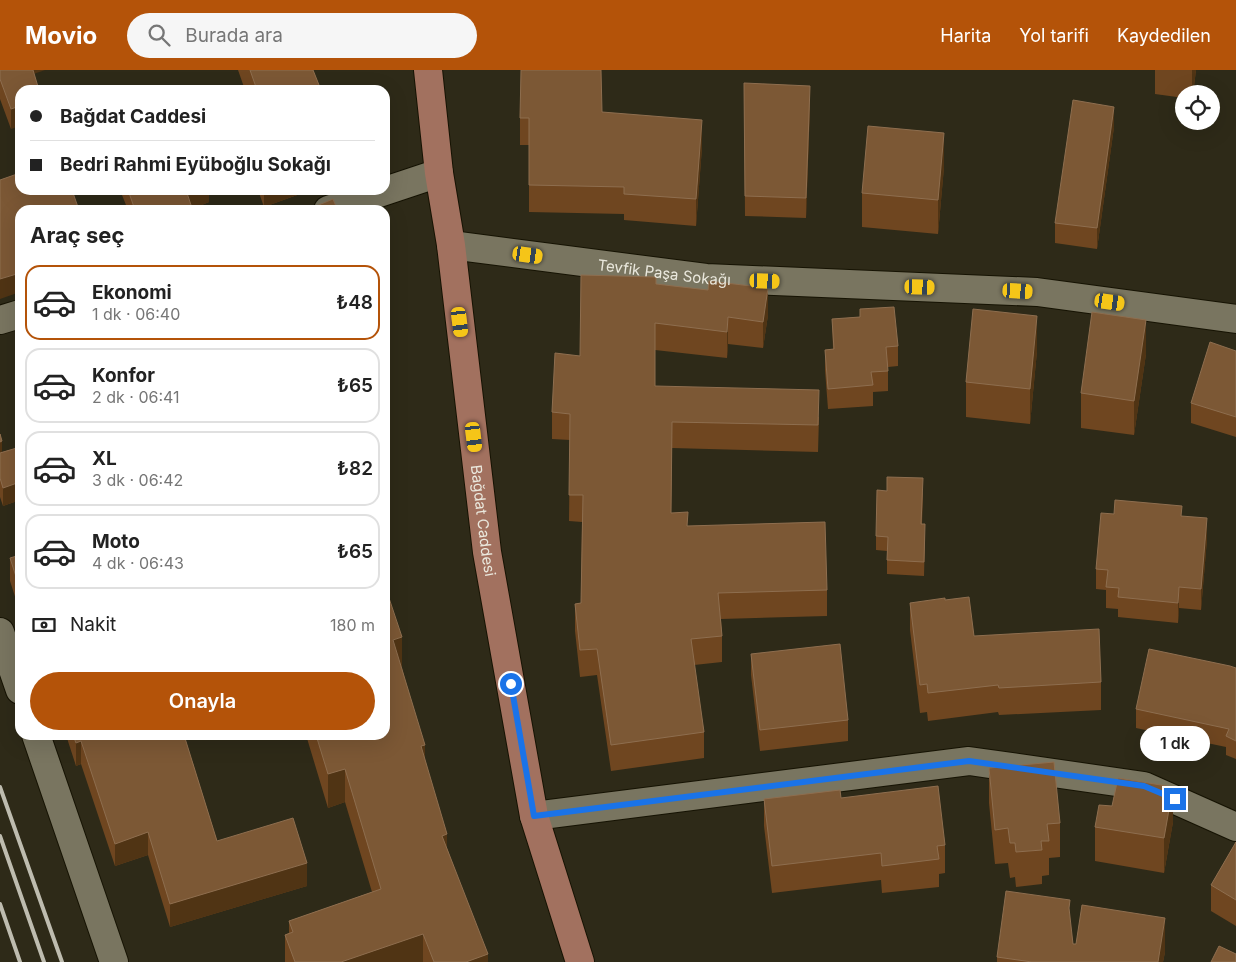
<!DOCTYPE html>
<html lang="tr">
<meta charset="utf-8">
<style>
body{margin:0;font-family:Inter,sans-serif;background:#f6f6f6;color:#222;height:100vh;display:flex;flex-direction:column;font-size:19px;white-space:nowrap}
*{box-sizing:border-box;margin:0}
p{font-size:16px;color:#767676}
.icon{flex:none;width:28px;height:28px;fill:none;stroke:currentColor;stroke-width:2;stroke-linecap:round;stroke-linejoin:round}
.map{position:relative;flex:1;overflow:hidden}
.panel{position:absolute;left:15px;top:135px;width:375px;height:535px;display:flex;flex-direction:column;background:#fff;border-radius:15px;box-shadow:0 5px 20px #0002}
.panel>*{flex:none}
.top-card{position:absolute;left:15px;top:15px;width:375px;height:110px;border-radius:15px;box-shadow:0 5px 20px #0002;display:grid;align-content:center;height:110px;padding:0 15px;background:#fff}
.buttons{position:absolute;left:1175px;top:15px;display:grid;gap:10px}
.buttons a{display:grid;place-items:center;width:45px;height:45px;border-radius:50%;background:#fff;box-shadow:0 5px 20px #0002;font-size:25px}
.end{position:absolute;width:22px;height:22px;margin:-11px;border:6px solid #1a73e8;background:#fff;box-shadow:0 0 0 2px #fff}
.from{border-radius:50%}
.bubble{position:absolute;height:35px;border-radius:18px;background:#fff;box-shadow:0 5px 20px #0002;font-size:16px;font-weight:600;line-height:35px;text-align:center}
.car{position:absolute;width:15px;height:30px;margin:-15px -8px;border-radius:6px;box-shadow:0 0 4px 1px #0007;background:linear-gradient(#f5c518 24%,#345 0 40%,#f5c518 0 76%,#345 0 86%,#f5c518 0)}
.top-card b{display:flex;align-items:center;gap:18px;height:48px;font-size:19px}
.top-card b+b{border-top:1px solid #e0e0e0}
.top-card i{width:12px;height:12px;background:#222}
ul{padding:0;list-style:none}
li{display:flex;align-items:center;gap:15px;height:75px;margin:0 10px 8px;padding:0 5px;border:2px solid #e0e0e0;border-radius:15px}
li div{flex:1}
li b{display:block;font-size:19px}
li em{font-style:normal;font-weight:600}
li.active{border-color:#b45309}
li>.icon{width:45px;height:45px;stroke-width:1.5}
h2{padding:0 15px;font-size:22px;line-height:60px}
.pay{display:flex;align-items:center;gap:12px;height:55px;padding:0 15px;font-size:19px}
.pay p{margin-inline-start:auto}
.cta{display:flex;gap:10px;margin-top:auto;padding:10px 15px}
.cta a{flex:1;height:58px;border-radius:30px;background:#b45309;color:#fff;font-size:20px;font-weight:600;line-height:58px;text-align:center}
header{display:flex;align-items:center;gap:30px;box-sizing:border-box;height:70px;padding:0 25px;background:#b45309;color:#fff}
header strong{font-size:24px}
nav{display:flex;gap:28px;margin-inline-start:auto;font-size:18px}
.search{width:350px;height:45px;background:#f6f6f6;display:flex;align-items:center;gap:12px;box-sizing:border-box;padding:0 18px;border-radius:28px;color:#767676;font-size:19px}
.map>svg:first-child{display:block}
.lines{fill:none;stroke-linecap:round;stroke-linejoin:round}
.minor-casing{stroke:#161303;stroke-width:30}
.primary-casing{stroke:#161303;stroke-width:30}
.minor{stroke:#797560;stroke-width:28}
.primary{stroke:#a2715f;stroke-width:28}
.rail{stroke:#bebcaf;stroke-width:4}
.wall{fill:#6f4620}
.shaded-wall{fill:#503414}
.building{fill:#7c5835;stroke:#8e6e4f}
.route{stroke:#1a73e8;stroke-width:6}
.labels{text-anchor:middle;dominant-baseline:central;stroke-width:4;stroke-linejoin:round;paint-order:stroke}
.street-label{font-size:15px;fill:#eae8dd;stroke:#2e2a18}
</style>
<header>
<strong>Movio</strong>
<div class="search"><svg class="icon" aria-label="search" viewBox="0 0 24 24"><circle cx="10" cy="10" r="6"/><path d="M15 15l6 6"/></svg>Burada ara</div>
<nav><a>Harita</a><a>Yol tarifi</a><a>Kaydedilen</a></nav>
</header>
<div class="map">
<svg width="1236" height="892" viewBox="0 0 1236 892">
<rect width="100%" height="100%" fill="#2e2a18"/>
<g class="lines">
<g class="minor-casing">
<g id="minor">
<path d="M328,140L439,103"/>
<path id="s1" d="M451,175L706,208L1037,222L1236,249"/>
<path d="M0,250L20,244"/>
<path d="M0,562L20,620"/>
<path d="M36,665L114,892"/>
<path d="M534,746L969,691L1144,716L1236,757"/>
</g>
</g>
<g class="primary-casing">
<g id="primary">
<path id="s2" d="M428,0L439,103L451,175L487,482L534,746L580,892"/>
</g>
</g>
<use href="#minor" class="minor"/>
<use href="#primary" class="primary"/>
<path class="rail" d="M0,717L62,892
M0,766L44,892
M0,834L20,892"/>
</g>
<path class="wall" d="M0,0L34,4L11,59L0,29Z
M238,0H313L321,20H245Z
M1155,0H1196L1193,24H1184V28L1155,24Z
M744,13L810,36L806,148L745,146Z
M602,42L702,77L696,156L624,150V144L529,142V75H520V48Z
M1114,57L1097,179L1055,173V153Z
M944,97L938,164L862,157V123Z
M120,120H209V132L192,139V140H128Z
M258,120H311L264,137Z
M656,214L768,245L763,278L728,274L727,288L655,280V316L819,347L818,382L672,378L671,443L688,456L827,520V546L721,549L722,566V592L694,595L704,662V688L611,701L597,605L580,607L575,561V534L581,533L582,452L569,451L570,370L552,369V342L580,286Z
M860,239L898,276V296L888,297V321L873,322V336L828,339L825,300V280L833,279L832,249L860,247Z
M1037,281L1030,354L966,347V312Z
M1236,281V367L1191,353V333Z
M1146,284L1134,365L1081,358V323Z
M0,364L2,382L20,377V430L3,436L0,427Z
M923,422L922,454L925,468L924,506L887,504V481L876,480V466Z
M1114,444L1182,446L1207,469L1201,540L1179,538L1178,553L1118,547V539L1106,538V520L1096,519V499Z
M20,485V542L10,511V488Z
M945,530L974,566L1101,612V640L999,645L998,642L928,651L927,642L920,643L910,560V533Z
M751,584L848,650V671L760,681L751,605Z
M402,598L447,778L488,892H285V865L289,863V851L372,822L345,732L328,738L306,665H385Z
M1236,598V689L1226,685V677L1136,658V639Z
M66,665H184L217,771L307,816L170,857L148,785L115,796L81,694L76,696Z
M989,698L1060,753V787L1049,788V805L1042,806V814L1016,817L1015,807L1010,808L1008,793L995,794L989,733Z
M841,728L945,775V803L939,804V817L882,823L881,810L772,823L764,756V729Z
M1112,736L1173,752L1164,803L1095,791V757Z
M1236,772V856L1211,841V815Z
M1070,850L1073,874L1165,882L1163,892H997V887Z"/>
<path class="shaded-wall" d="M28,0H45L28,6Z
M1192,0H1196L1193,24H1192Z
M810,16V36L806,148V128Z
M20,36V56L11,59V39Z
M1114,37V57L1097,179V158Z
M702,50V77L696,156V129Z
M944,63V97L938,164V130Z
M186,120H209V132L192,139V140H186Z
M264,120H311L264,137Z
M20,203V222L0,229V209Z
M768,218V245L763,278V252Z
M1037,246V281L1030,354V319Z
M728,247V274L727,288V262Z
M1146,250V284L1134,365V331Z
M2,371V392H0V372Z
M20,412V430L3,436V418Z
M1207,448V469L1201,540V519Z
M1179,517V538L1178,553V533Z
M402,567V600L393,570Z
M81,671V694L76,696V673Z
M425,675V708L421,676Z
M345,699V732L328,738V704Z
M1173,717V752L1164,803V768Z
M148,762V785L115,796V774Z
M447,764V797L442,766Z
M307,793V816L170,857V834Z
M1165,848V882L1163,892H1158Z
M423,864V892H341Z
M488,884V892H466Z"/>
<path class="building" d="M0,0H33L39,20H20V36L11,39L0,9Z
M250,0H313L321,20H257Z
M521,0H601L602,42L702,50L696,129L624,124V117L529,115V48H520Z
M744,13L810,16L806,128L745,126Z
M1073,30L1114,37L1097,158L1055,153Z
M868,56L944,63L938,130L862,123Z
M20,103V120H72L79,140H20V203L0,209V110Z
M128,120H187H186L192,138L186,140H135Z
M333,129L337,139L343,136L344,140H307Z
M581,205L656,207V214L708,220L709,211L768,218L763,252L728,247L727,262L655,253V316L819,320L818,355L672,352L671,443L688,442L687,456L825,452L827,520L718,523L722,566L691,569L704,662L611,675L597,579L580,580L575,534L581,533L583,425H569L570,344L552,342L555,283L580,286Z
M894,237L898,276L886,277L888,301L871,302L873,315L828,319L825,280L834,279L832,249L860,247V239Z
M973,239L1037,246L1030,319L966,312Z
M1092,242L1146,250L1134,331L1081,323Z
M1210,272L1236,281V347L1191,333Z
M0,364L2,371L0,372Z
M20,377V412L3,418L0,408V383Z
M887,407L923,408L921,454H925L924,492L887,490L888,467L876,466L877,420L887,421Z
M1115,430L1182,436L1181,446L1207,448L1201,519L1179,517L1178,533L1118,527L1119,518L1106,517L1108,500L1096,499L1101,443L1114,444Z
M20,485V519L10,488Z
M385,516L402,567L393,570L425,675L421,676L447,764L442,766L488,884L466,892H434L423,864L341,892H295L285,865L293,862L289,851L381,819L345,699L328,704L316,665H385Z
M969,527L974,566L1099,559L1101,612L999,618L998,615L928,623L927,614L920,615L910,533L945,528V530Z
M840,574L848,650L760,660L751,584Z
M1149,579L1230,596L1236,598V671L1226,666L1229,659L1136,639Z
M73,665H184L217,771L293,748L307,793L170,834L148,762L115,774L81,671L76,673Z
M1054,692L1060,753L1047,754L1049,771H1041L1042,780L1016,782L1015,773H1010L1008,758L995,760L989,698Z
M1118,708L1173,717L1164,768L1095,757L1099,735L1112,736Z
M938,716L945,775L937,776L939,789L882,796L881,783L772,796L764,729L840,720L841,728Z
M1236,772V830L1211,815Z
M1006,821L1070,830L1069,838L1073,874H1076L1082,835L1165,848L1158,892H1032L997,887Z
M1219,876L1236,884V892H1211Z"/>
<g class="lines">
<path class="route" d="M511,614L534,746L969,691L1144,716L1175,729"/>
</g>
<g class="labels">
<g class="street-label">
<text stroke="none"><textPath href="#s1" startOffset="215">Tevfik Paşa Sokağı</textPath></text>
<text stroke="none"><textPath href="#s2" startOffset="454">Bağdat Caddesi</textPath></text>
</g>
</g>
</svg>
<div class="buttons">
<a><svg class="icon" aria-label="locate" viewBox="0 0 24 24"><circle cx="12" cy="12" r="6"/><path d="M12 2v4M12 18v4M2 12h4M18 12h4"/></svg></a>
</div>
<i class="end from" style="left:511px;top:614px"></i>
<i class="end" style="left:1175px;top:729px"></i>
<div class="bubble" style="left:1140px;top:656px;width:70px">1 dk</div>
<i class="car" style="left:528px;top:185px;rotate:98deg"></i>
<i class="car" style="left:765px;top:211px;rotate:92deg"></i>
<i class="car" style="left:920px;top:217px;rotate:92deg"></i>
<i class="car" style="left:1018px;top:221px;rotate:93deg"></i>
<i class="car" style="left:1110px;top:232px;rotate:98deg"></i>
<i class="car" style="left:460px;top:252px;rotate:173deg"></i>
<i class="car" style="left:474px;top:367px;rotate:173deg"></i>
<div class="top-card">
<b><i class="from"></i>Bağdat Caddesi</b>
<b><i></i>Bedri Rahmi Eyüboğlu Sokağı</b>
</div>
<section class="panel">
<h2>Araç seç</h2>
<ul>
<li class="active"><svg class="icon" aria-label="car" viewBox="0 0 24 24"><path d="M5 17H2v-5l4-1 3-4h7l3 4 3 1v5h-3M9 17h6M6 11h13"/><circle cx="7" cy="17" r="2"/><circle cx="17" cy="17" r="2"/></svg><div><b>Ekonomi</b><p>1 dk · 06:40</p></div><em>₺48</em></li>
<li><svg class="icon" aria-label="car" viewBox="0 0 24 24"><path d="M5 17H2v-5l4-1 3-4h7l3 4 3 1v5h-3M9 17h6M6 11h13"/><circle cx="7" cy="17" r="2"/><circle cx="17" cy="17" r="2"/></svg><div><b>Konfor</b><p>2 dk · 06:41</p></div><em>₺65</em></li>
<li><svg class="icon" aria-label="car" viewBox="0 0 24 24"><path d="M5 17H2v-5l4-1 3-4h7l3 4 3 1v5h-3M9 17h6M6 11h13"/><circle cx="7" cy="17" r="2"/><circle cx="17" cy="17" r="2"/></svg><div><b>XL</b><p>3 dk · 06:42</p></div><em>₺82</em></li>
<li><svg class="icon" aria-label="car" viewBox="0 0 24 24"><path d="M5 17H2v-5l4-1 3-4h7l3 4 3 1v5h-3M9 17h6M6 11h13"/><circle cx="7" cy="17" r="2"/><circle cx="17" cy="17" r="2"/></svg><div><b>Moto</b><p>4 dk · 06:43</p></div><em>₺65</em></li>
</ul>
<div class="pay"><svg class="icon" aria-label="cash" viewBox="0 0 24 24"><path d="M3 7h18v10H3z"/><circle cx="12" cy="12" r="2"/></svg>Nakit<p>180 m</p></div>
<div class="cta"><a>Onayla</a></div>
</section>
</div>
